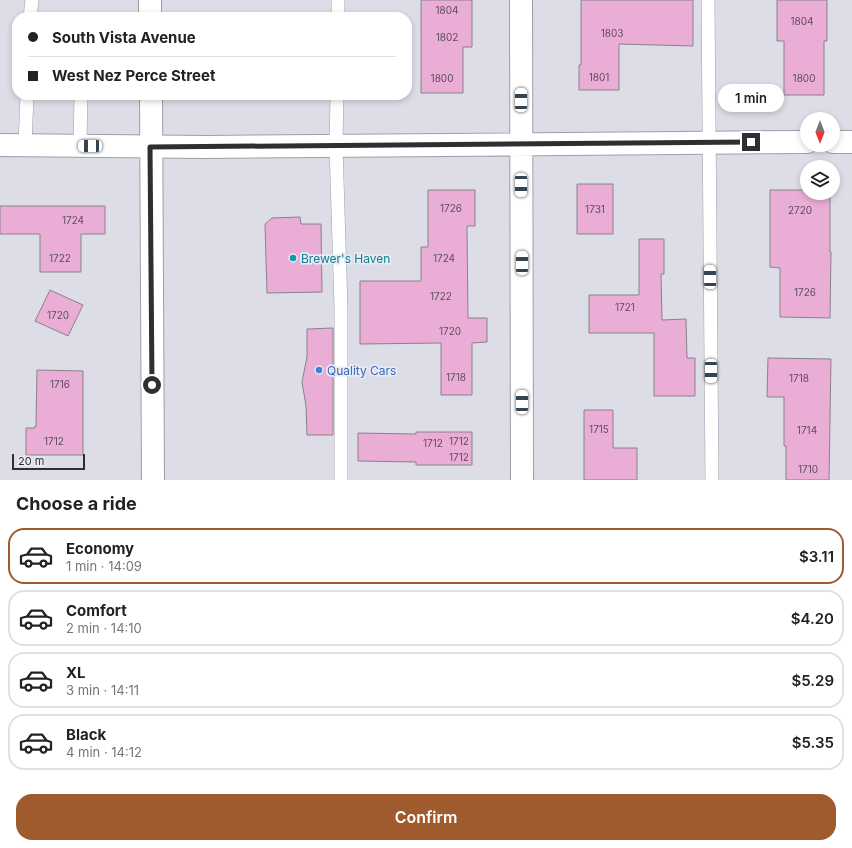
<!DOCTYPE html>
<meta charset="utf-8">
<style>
body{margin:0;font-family:Inter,sans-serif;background:#f6f6f6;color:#222;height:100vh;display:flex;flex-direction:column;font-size:15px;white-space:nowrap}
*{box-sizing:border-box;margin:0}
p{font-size:13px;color:#767676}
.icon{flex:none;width:22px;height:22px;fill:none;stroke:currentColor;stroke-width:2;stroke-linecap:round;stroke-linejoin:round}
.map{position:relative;height:480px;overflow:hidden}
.sheet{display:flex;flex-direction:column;background:#fff;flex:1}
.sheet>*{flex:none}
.guide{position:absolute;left:12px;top:12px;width:400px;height:88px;border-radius:16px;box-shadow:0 2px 6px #0003;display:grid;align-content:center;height:88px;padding:0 16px;background:#fff}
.needle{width:26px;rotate:180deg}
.fabs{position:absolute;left:800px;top:112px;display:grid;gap:8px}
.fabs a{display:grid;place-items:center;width:40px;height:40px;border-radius:50%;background:#fff;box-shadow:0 2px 6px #0003;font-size:20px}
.scale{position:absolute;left:12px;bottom:10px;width:73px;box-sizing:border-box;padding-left:4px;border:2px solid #2f2f32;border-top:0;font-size:11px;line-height:14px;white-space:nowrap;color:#2f2f32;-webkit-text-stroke:3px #eaeaf4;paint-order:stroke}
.end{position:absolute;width:18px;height:18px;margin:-9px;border:5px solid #2f2f32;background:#fff;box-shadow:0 0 0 2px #fff}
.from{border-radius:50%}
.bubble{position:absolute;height:28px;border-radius:14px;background:#fff;box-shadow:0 2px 6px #0003;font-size:13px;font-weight:600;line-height:28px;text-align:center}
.car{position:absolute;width:12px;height:24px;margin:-12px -6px;border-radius:5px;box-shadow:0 0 3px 1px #0007;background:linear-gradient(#fff 24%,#345 0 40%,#fff 0 76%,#345 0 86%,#fff 0)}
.guide b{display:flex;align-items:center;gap:14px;height:38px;font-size:15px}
.guide b+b{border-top:1px solid #e0e0e0}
.guide i{width:10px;height:10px;background:#222}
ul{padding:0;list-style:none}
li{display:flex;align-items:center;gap:12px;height:56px;margin:0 8px 6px;padding:0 8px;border:2px solid #e0e0e0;border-radius:16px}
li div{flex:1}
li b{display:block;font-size:15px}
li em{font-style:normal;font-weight:600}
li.current{border-color:#9f5a2d}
li>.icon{width:36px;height:36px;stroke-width:1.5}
h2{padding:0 16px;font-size:18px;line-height:48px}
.action{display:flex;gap:8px;margin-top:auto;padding:8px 16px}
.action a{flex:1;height:46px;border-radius:16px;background:#9f5a2d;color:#fff;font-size:16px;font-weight:600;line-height:46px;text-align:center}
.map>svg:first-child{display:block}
.building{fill:#e9add6;stroke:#8b8287}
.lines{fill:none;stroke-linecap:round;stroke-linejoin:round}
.service-casing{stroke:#9f9ea8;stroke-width:14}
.minor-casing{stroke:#9f9ea8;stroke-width:24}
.primary-casing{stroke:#9f9ea8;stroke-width:24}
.service{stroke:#fff;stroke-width:13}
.minor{stroke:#fff;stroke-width:22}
.primary{stroke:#fff;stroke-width:22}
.route{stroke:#2f2f32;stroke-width:5}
.culture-dot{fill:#0f9aa8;stroke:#eaeaf4;stroke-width:1.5}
.shop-dot{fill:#3f7fe0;stroke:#eaeaf4;stroke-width:1.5}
.labels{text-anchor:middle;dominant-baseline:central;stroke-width:3.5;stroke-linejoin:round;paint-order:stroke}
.number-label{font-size:10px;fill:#5e4e5b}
.culture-label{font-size:12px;fill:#0d838f;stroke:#eaeaf4;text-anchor:start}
.shop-label{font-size:12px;fill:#366cbe;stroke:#eaeaf4;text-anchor:start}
</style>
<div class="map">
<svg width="852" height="480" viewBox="0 0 852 480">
<rect width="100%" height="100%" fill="#dddde7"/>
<path class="building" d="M421,0H472V47H463V93H421Z
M581,0H693V46L619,44V90H579V65H581Z
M777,0H827V41H824V95H784V41H777Z
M577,184H613V234H577Z
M428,190H475V226H467L468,318H487V342L472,343V395H441V343L360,344V281H421V247H428Z
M770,190H807V193H830V252H831L830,318L780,317V268L770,267Z
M0,206H105V234H81V272H40V234H0Z
M300,217L301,224H321L322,292L267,293L265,224L272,218Z
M639,239H664V274H661L662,320L686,319L687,358H695V396H654V333H589V295H639Z
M50,290L83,305L68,336L35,321Z
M333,328V435H307L306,406L302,382L307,357V329Z
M768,358L831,359L829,480H786V446H784V397H767Z
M37,370L83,371V455H26V428H35V426H36Z
M584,410H613V448H637V480H584Z
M416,432H472V465H416V462L358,461V433L416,434Z"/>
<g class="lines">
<g class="service-casing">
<path id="service" d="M708,0L712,480
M30,17L32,0
M338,17V0
M337,95L336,146L341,308V480
M25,146L27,95
M80,146L81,95"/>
</g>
<g class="minor-casing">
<path id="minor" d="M521,0L522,480
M833,142H852
M0,145L205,147L807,142"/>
</g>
<g class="primary-casing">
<path id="primary" d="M150,0V17
M151,95L153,480"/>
</g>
<use href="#service" class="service"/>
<use href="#minor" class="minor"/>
<use href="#primary" class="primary"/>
</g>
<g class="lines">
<path class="route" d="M152,385L150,147L751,142"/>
</g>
<circle class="culture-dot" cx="293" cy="258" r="4"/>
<circle class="shop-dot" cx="319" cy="370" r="4"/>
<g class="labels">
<g class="number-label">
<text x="447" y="10">1804</text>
<text x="802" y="21">1804</text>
<text x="612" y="33">1803</text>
<text x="447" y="37">1802</text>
<text x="599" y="77">1801</text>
<text x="442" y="78">1800</text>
<text x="804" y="78">1800</text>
<text x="451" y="208">1726</text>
<text x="595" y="209">1731</text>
<text x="800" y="210">2720</text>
<text x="73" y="220">1724</text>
<text x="60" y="258">1722</text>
<text x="444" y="258">1724</text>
<text x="805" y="292">1726</text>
<text x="441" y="296">1722</text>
<text x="625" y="307">1721</text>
<text x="58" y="315">1720</text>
<text x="450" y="331">1720</text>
<text x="456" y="377">1718</text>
<text x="799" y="378">1718</text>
<text x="60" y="384">1716</text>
<text x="599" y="429">1715</text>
<text x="807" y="430">1714</text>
<text x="54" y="441">1712</text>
<text x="459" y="441">1712</text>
<text x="433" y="443">1712</text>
<text x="459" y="457">1712</text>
<text x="808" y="469">1710</text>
</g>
<g class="culture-label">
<text x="301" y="258">Brewer's Haven</text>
</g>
<g class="shop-label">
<text x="327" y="370">Quality Cars</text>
</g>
</g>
</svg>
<div class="fabs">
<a><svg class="needle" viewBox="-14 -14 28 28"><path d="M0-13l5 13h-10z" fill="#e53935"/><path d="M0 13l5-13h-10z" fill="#767676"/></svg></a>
<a><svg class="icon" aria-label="layers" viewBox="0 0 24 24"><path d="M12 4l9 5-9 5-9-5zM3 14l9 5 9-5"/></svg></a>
</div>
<div class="scale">20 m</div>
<i class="end from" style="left:152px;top:385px"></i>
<i class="end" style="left:751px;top:142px"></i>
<div class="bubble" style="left:718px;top:84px;width:66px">1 min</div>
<i class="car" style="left:521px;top:100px;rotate:0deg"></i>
<i class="car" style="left:90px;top:146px;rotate:270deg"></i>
<i class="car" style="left:521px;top:185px;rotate:180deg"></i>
<i class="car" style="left:522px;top:263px;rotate:0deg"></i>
<i class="car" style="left:710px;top:277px;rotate:359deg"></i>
<i class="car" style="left:711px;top:371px;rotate:180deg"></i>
<i class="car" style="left:522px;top:402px;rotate:0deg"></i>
<div class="guide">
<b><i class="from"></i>South Vista Avenue</b>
<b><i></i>West Nez Perce Street</b>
</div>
</div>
<section class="sheet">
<h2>Choose a ride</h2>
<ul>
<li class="current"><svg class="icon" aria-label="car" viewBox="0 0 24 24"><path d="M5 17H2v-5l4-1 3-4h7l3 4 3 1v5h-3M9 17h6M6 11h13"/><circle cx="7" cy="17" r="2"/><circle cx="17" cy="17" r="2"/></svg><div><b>Economy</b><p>1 min · 14:09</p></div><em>$3.11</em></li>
<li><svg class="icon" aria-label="car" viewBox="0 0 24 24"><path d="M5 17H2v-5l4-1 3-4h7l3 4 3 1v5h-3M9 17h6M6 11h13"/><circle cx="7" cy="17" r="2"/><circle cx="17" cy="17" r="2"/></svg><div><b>Comfort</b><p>2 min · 14:10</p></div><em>$4.20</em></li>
<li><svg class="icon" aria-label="car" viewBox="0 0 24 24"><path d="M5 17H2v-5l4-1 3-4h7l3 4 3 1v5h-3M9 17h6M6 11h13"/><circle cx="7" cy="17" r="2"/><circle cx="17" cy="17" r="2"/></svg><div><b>XL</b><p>3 min · 14:11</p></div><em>$5.29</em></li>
<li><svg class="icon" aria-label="car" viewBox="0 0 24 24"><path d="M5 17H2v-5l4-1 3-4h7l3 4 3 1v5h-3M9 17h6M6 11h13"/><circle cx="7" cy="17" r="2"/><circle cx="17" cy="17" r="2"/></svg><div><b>Black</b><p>4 min · 14:12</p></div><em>$5.35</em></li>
</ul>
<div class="action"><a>Confirm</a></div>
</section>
